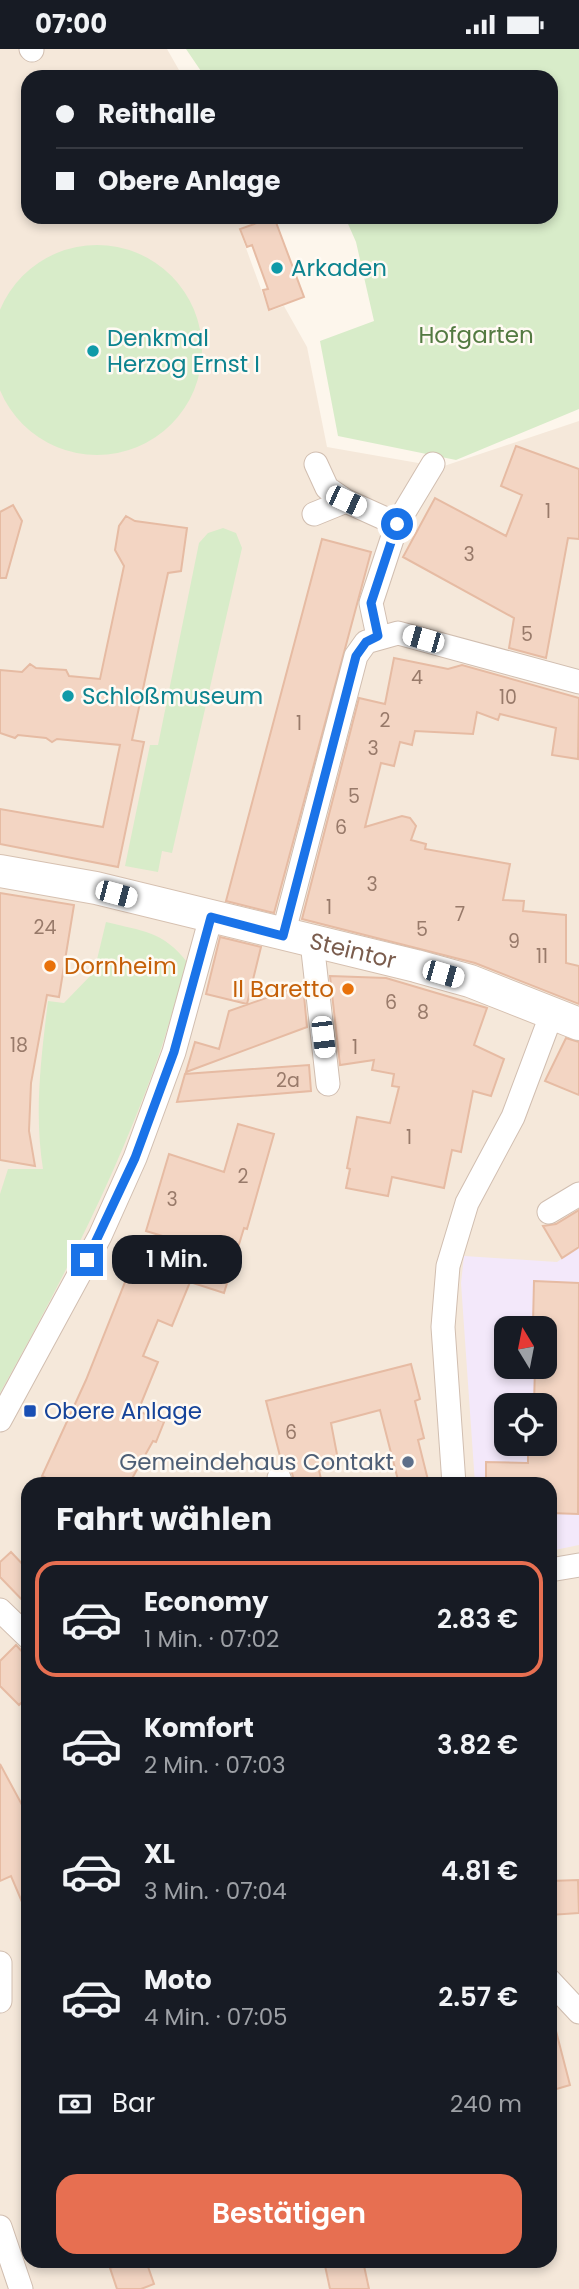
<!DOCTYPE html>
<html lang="de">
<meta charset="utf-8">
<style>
body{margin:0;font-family:Poppins,sans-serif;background:#242831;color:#f1f3f6;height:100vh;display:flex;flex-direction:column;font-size:26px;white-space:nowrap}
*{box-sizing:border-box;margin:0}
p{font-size:23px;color:#9ea1a6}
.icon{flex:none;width:38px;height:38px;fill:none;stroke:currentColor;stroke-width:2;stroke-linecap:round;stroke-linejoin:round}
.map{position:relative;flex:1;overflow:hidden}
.drawer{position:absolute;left:21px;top:1428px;width:536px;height:791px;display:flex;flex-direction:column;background:#171b24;border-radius:21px;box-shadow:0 4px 10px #0003}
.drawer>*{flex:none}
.top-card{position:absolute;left:21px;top:21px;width:537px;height:154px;border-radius:21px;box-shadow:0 4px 10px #0003;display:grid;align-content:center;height:154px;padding:0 35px;background:#171b24}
.needle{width:46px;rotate:350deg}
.controls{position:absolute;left:494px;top:1267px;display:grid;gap:14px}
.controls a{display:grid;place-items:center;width:63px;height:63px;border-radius:14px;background:#171b24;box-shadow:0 4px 10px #0003;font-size:35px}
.end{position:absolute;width:32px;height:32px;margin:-16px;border:9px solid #1a73e8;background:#fff;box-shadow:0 0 0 4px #fff}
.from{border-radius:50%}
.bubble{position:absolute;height:49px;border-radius:21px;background:#171b24;box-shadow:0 4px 10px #0003;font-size:23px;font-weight:600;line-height:49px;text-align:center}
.car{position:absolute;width:21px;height:42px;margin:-21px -10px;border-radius:9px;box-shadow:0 0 5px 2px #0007;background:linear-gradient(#fff 24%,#345 0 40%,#fff 0 76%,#345 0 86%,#fff 0)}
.top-card b{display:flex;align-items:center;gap:24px;height:66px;font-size:26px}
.top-card b+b{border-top:2px solid #363941}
.top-card i{width:18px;height:18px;background:#f1f3f6}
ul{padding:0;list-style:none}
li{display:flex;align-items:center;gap:21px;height:116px;margin:0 14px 10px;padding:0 21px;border:4px solid transparent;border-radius:21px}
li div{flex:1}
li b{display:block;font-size:26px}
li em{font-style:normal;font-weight:600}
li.active{border-color:#e76f51}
li>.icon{width:63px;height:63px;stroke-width:1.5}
h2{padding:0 35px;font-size:32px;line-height:84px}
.pay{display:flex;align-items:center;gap:18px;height:77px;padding:0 35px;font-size:26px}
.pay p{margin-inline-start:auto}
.action{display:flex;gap:14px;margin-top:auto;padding:14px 35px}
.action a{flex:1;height:80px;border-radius:21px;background:#e76f51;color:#fff;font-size:28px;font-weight:600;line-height:80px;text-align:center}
.status{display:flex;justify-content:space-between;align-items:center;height:49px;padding:0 35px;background:#171b24;direction:ltr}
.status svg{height:19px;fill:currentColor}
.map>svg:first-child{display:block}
.residential{fill:#f5e8da;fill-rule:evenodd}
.education{fill:#f3e8fa;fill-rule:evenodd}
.green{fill:#d8ecc9}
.building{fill:#f3d5c3;stroke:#e6bba3;stroke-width:2}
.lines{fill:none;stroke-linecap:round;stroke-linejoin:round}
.street-casing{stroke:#d1beb0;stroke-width:25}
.secondary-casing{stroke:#d6c0b0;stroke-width:34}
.street{stroke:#fff;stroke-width:23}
.secondary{stroke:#fff;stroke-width:32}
.route{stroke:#1a73e8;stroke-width:9}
.culture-dot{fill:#0f9aa8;stroke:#fffaf3;stroke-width:2.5}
.food-dot{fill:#e8710a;stroke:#fffaf3;stroke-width:2.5}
.transit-dot{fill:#1a4fb4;stroke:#fffaf3;stroke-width:2.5}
.service-dot{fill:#5c6f8a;stroke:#fffaf3;stroke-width:2.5}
.labels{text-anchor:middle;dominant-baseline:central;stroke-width:5;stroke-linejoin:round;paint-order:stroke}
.number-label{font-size:19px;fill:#987a6a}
.culture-label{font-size:23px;fill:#0d838f;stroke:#fffaf3;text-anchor:start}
.park-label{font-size:23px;fill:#537a41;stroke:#fffaf3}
.street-label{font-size:23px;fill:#7a5c4d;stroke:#fffaf3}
.food-label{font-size:23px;fill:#c56008;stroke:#fffaf3;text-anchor:start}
.transit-label{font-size:23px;fill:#164399;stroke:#fffaf3;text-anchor:start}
.service-label{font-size:23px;fill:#4e5e75;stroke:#fffaf3;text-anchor:end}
</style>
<div class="status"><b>07:00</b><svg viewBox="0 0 49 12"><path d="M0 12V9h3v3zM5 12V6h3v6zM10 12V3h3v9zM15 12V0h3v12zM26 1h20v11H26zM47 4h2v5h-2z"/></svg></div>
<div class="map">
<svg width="579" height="2240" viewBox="0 0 579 2240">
<rect width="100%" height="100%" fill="#fdf6ec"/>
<path class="residential" d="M0,0H167L183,28H28V168H252L254,174L239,180L269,262L284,257L307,298L327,398L441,418L579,372V2240H0ZM506,1279H544V1318H506ZM506,1356H544V1395H506ZM28,1435H550V2212H28Z"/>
<path class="education" d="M579,1198V1496L550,1502V1435H475L461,1234L464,1207L557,1213ZM506,1279H544V1318H506ZM506,1356H544V1395H506Z"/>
<path class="green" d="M186,0H579V360L456,411L338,387L320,292L374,272L356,193L345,168H551V28H205Z
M-8 301a105 105 0 1 1 210 0a105 105 0 1 1-210 0Z
M223,479L236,484L242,499L172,804L162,802L158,823L125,817L150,696H158L199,494L208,484Z
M106,873C142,882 163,882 187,913C176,948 167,985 154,1020C113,1133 58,1240 0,1344V1145L8,1120H43C34,1064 41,1009 48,952L64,954L94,923Z"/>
<path class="building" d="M274,168L304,248L269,261L263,241L268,240L252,196L247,198L240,180Z
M516,397L579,420V490L568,489L546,609L509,599L514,569L403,508L435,449L506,487L522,446L501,437Z
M13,456L22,472L6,529H0V463Z
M126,467L135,472L187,479L181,522L168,524L132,691L144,693L118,818L0,795V760L103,778L120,696L57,690L52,693L46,689L18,686L15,689L0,684V621L22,623L30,615L36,619L66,621L69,627L100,630L124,517L115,501L119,477Z
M322,490L371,503L274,864L226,852Z
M394,609L448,620L462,616L579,649L578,710L552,706L556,679L500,665L498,671L477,663L473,685L415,682L412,696L400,693L394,717L381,714L365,778L402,767L410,769L416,777L411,791L426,795L425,800L510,815L503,851L524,852L523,862L566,866V914L579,917V955L475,914L302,870L359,649L385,655Z
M0,844L74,856L59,948L47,946L31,1034L29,1082L35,1117L0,1111Z
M220,888L261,898L247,955L206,945Z
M330,927L386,929L487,959L474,996L504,1010L491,1047L473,1042L461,1103L452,1101L444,1139L392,1128L388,1147L346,1139L350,1120L347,1119L357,1068L390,1074L399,1038L392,1037L394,1025L372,1021L374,1011L340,1016Z
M303,936L307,978L186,1023L195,993L219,1000L229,962Z
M566,989L579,993V1046L545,1032Z
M309,1016L311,1042L177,1053L185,1025Z
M238,1075L274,1085L247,1180L244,1179L224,1244L190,1233L172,1277L158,1271L143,1307L158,1313L138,1362L164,1373L156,1393L153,1392L129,1435H58L42,1427L86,1331L133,1213L168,1228L179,1192L146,1182L169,1105L224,1123Z
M579,1161V1198L562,1209L543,1177L556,1175Z
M534,1232L579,1234L578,1465L550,1464V1435H486V1413L528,1414V1395H544V1356H534L535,1318H544V1279H537V1275H533Z
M411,1315L420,1350L415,1352L424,1389L418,1391L429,1435H399L380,1361L331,1374L339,1416L319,1421L322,1435H295L292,1424L282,1415L266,1352Z
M11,1503L28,1521V1557L0,1528V1513Z
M16,1596L28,1609V1647L19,1656L0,1637V1612Z
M0,1715L28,1767V1867L11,1827L0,1832Z
M578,1831L579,1864L550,1866V1832Z
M556,1982L570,2036L550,2042V1983Z
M129,2212H146L154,2235L141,2240H117L110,2219Z
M324,2212H363L369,2240H330Z"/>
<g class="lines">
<g class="street-casing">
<path id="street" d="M31,0L32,1
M316,415L327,439L346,452L397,475
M314,465L346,452
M378,587L371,554L397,475L433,415
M283,886L356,607L366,593L398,584L579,633
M312,893L328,1035
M549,1163L579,1145
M0,1371L100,1187L135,1109L174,1003L211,868
M279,1429L281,1435
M454,1435L443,1278L448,1217L467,1154L513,1068L552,964
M550,1521L579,1516
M0,1561L28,1588
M0,1914V1952
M550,1932L579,1963
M0,2178L21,2240"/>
</g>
<g class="secondary-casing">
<g id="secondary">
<path id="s1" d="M0,822L96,839L416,917L470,932L579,975"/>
</g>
</g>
<use href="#street" class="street"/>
<use href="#secondary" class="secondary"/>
</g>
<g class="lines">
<path class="route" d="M87,1211L135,1109L174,1003L211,868L283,887L356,607L366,593L378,587L371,554L397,475"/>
</g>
<g class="culture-dot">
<circle cx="277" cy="219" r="7"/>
<circle cx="93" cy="302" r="7"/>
<circle cx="68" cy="647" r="7"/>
</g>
<g class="food-dot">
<circle cx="50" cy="917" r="7"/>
<circle cx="348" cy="940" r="7"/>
</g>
<rect class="transit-dot" x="23" y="1355" width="14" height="14" rx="3.5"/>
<circle class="service-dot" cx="408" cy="1413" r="7"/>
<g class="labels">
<g class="number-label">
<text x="548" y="462">1</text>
<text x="469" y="505">3</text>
<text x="527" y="585">5</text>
<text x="417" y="628">4</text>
<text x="508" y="648">10</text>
<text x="385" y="671">2</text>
<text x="299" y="674">1</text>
<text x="373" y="699">3</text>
<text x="354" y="747">5</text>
<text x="341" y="778">6</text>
<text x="372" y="835">3</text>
<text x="329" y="858">1</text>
<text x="460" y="865">7</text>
<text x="45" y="878">24</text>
<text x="422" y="880">5</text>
<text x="514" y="892">9</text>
<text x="542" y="907">11</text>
<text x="391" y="953">6</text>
<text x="423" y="963">8</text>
<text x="19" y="996">18</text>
<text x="355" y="998">1</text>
<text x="288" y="1031">2a</text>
<text x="409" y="1088">1</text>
<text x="243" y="1127">2</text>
<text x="172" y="1150">3</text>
<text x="291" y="1383">6</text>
</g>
<g class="culture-label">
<text x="291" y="219">Arkaden</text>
<text x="107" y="289">Denkmal<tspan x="107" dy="26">Herzog Ernst I</tspan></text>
<text x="82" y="647">Schloßmuseum</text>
</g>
<g class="park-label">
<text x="476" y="286">Hofgarten</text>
</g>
<g class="street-label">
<text stroke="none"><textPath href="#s1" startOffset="362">Steintor</textPath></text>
</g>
<g class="food-label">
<text x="64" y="917">Dornheim</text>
<text x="334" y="940" text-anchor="end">Il Baretto</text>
</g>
<g class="transit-label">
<text x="44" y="1362">Obere Anlage</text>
</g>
<g class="service-label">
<text x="394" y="1413">Gemeindehaus Contakt</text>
</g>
</g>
</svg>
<div class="controls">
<a><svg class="needle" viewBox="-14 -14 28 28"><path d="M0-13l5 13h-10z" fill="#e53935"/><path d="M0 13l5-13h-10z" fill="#9ea1a6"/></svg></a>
<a><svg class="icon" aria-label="locate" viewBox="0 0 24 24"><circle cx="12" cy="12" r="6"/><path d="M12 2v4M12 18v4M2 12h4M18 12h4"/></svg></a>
</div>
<i class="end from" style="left:397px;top:475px"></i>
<i class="end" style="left:87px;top:1211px"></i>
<div class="bubble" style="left:112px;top:1186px;width:130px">1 Min.</div>
<i class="car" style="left:346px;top:452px;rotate:115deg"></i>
<i class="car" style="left:423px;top:590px;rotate:286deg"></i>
<i class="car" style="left:116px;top:845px;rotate:105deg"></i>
<i class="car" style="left:443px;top:925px;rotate:106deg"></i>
<i class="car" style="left:323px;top:988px;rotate:173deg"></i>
<div class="top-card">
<b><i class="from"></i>Reithalle</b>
<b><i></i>Obere Anlage</b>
</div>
<section class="drawer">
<h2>Fahrt wählen</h2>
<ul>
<li class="active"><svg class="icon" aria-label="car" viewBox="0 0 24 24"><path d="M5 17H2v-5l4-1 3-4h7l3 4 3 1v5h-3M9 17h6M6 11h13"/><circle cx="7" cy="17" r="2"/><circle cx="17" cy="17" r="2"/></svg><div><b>Economy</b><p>1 Min. · 07:02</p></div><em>2.83 €</em></li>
<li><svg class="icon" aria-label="car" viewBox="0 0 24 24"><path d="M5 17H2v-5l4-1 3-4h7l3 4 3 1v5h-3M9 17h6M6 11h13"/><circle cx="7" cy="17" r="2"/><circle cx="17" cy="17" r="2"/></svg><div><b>Komfort</b><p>2 Min. · 07:03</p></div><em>3.82 €</em></li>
<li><svg class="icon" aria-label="car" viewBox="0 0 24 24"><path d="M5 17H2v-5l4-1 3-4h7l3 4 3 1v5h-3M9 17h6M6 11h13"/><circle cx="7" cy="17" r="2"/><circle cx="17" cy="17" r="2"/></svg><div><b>XL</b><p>3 Min. · 07:04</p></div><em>4.81 €</em></li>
<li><svg class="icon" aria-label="car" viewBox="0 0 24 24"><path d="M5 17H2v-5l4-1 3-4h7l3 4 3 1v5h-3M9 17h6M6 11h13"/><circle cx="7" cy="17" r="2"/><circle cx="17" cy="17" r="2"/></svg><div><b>Moto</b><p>4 Min. · 07:05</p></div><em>2.57 €</em></li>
</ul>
<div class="pay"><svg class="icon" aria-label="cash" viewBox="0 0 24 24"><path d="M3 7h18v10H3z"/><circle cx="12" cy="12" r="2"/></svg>Bar<p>240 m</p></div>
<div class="action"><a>Bestätigen</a></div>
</section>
</div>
